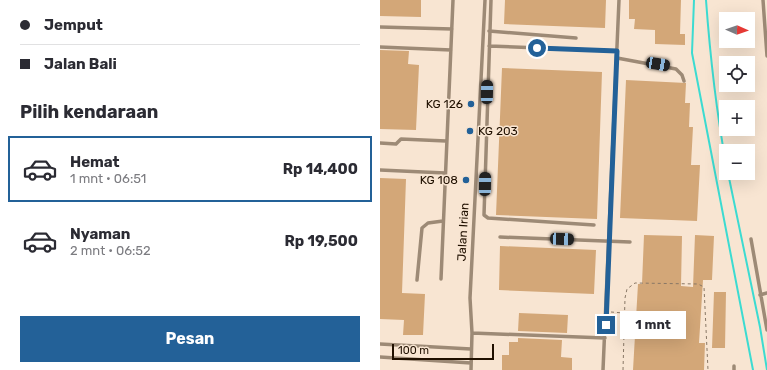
<!DOCTYPE html>
<html lang="id">
<meta charset="utf-8">
<style>
body{margin:0;font-family:Rubik,sans-serif;background:#f7f7f7;color:#2b2b33;height:100vh;display:flex;flex-direction:column;font-size:15px;white-space:nowrap}
*{box-sizing:border-box;margin:0}
p{font-size:13px;color:#7c7c81}
.icon{flex:none;width:22px;height:22px;fill:none;stroke:currentColor;stroke-width:2;stroke-linecap:round;stroke-linejoin:round}
.map{position:relative;flex:1;overflow:hidden}
.side{display:flex;flex-direction:column;background:#fff;width:380px}
.side>*{flex:none}
.guide{display:grid;align-content:center;height:88px;padding:0 20px;background:#fff}
.needle{width:26px;rotate:92deg}
.tools{position:absolute;left:339px;top:12px;display:grid;gap:8px}
.tools a{display:grid;place-items:center;width:36px;height:36px;border-radius:0px;background:#fff;box-shadow:0 4px 16px #0002;font-size:20px}
.scale{position:absolute;left:12px;bottom:10px;width:102px;box-sizing:border-box;padding-left:4px;border:2px solid #201000;border-top:0;font-size:11px;line-height:14px;white-space:nowrap;color:#201000;-webkit-text-stroke:3px #f8e5d2;paint-order:stroke}
.end{position:absolute;width:18px;height:18px;margin:-9px;border:5px solid #236198;background:#fff;box-shadow:0 0 0 2px #fff}
.from{border-radius:50%}
.bubble{position:absolute;height:28px;border-radius:0px;background:#fff;box-shadow:0 4px 16px #0002;font-size:13px;font-weight:700;line-height:28px;text-align:center}
.car{position:absolute;width:12px;height:24px;margin:-12px -6px;border-radius:5px;box-shadow:0 0 3px 1px #0007;background:linear-gradient(#222 24%,#8ab4d8 0 40%,#222 0 76%,#8ab4d8 0 86%,#222 0)}
.guide b{display:flex;align-items:center;gap:14px;height:38px;font-size:15px}
.guide b+b{border-top:1px solid #e1e1e2}
.guide i{width:10px;height:10px;background:#2b2b33}
ul{padding:0;list-style:none}
li{display:flex;align-items:center;gap:12px;height:66px;margin:0 8px 6px;padding:0 12px;border:2px solid transparent;border-radius:0px}
li div{flex:1}
li b{display:block;font-size:15px}
li em{font-style:normal;font-weight:700}
li.current{border-color:#236198}
li>.icon{width:36px;height:36px;stroke-width:1.5}
h2{padding:0 20px;font-size:18px;line-height:48px}
.primary-button{display:flex;gap:8px;margin-top:auto;padding:8px 20px}
.primary-button a{flex:1;height:46px;border-radius:0px;background:#236198;color:#fff;font-size:16px;font-weight:700;line-height:46px;text-align:center}
main{display:flex;flex:1;min-height:0}
.map>svg:first-child{display:block}
.lines{fill:none;stroke-linecap:round;stroke-linejoin:round}
.stream{stroke:#3cdbd1;stroke-width:2}
.building{fill:#d3a778}
.path{stroke:#897866;stroke-width:1;stroke-dasharray:3 3;stroke-linecap:butt}
.lane{stroke:#9d8a76;stroke-width:3.5}
.route{stroke:#236198;stroke-width:5}
.poi-dot{fill:#236198;stroke:#f8e5d2;stroke-width:1.5}
.labels{text-anchor:middle;dominant-baseline:central;stroke-width:3;stroke-linejoin:round;paint-order:stroke}
.poi-label{font-size:12px;fill:#201000;stroke:#f8e5d2;text-anchor:end}
.street-label{font-size:12px;fill:#201000;stroke:#f8e5d2}
</style>
<main>
<section class="side">
<div class="guide">
<b><i class="from"></i>Jemput</b>
<b><i></i>Jalan Bali</b>
</div>
<h2>Pilih kendaraan</h2>
<ul>
<li class="current"><svg class="icon" aria-label="car" viewBox="0 0 24 24"><path d="M5 17H2v-5l4-1 3-4h7l3 4 3 1v5h-3M9 17h6M6 11h13"/><circle cx="7" cy="17" r="2"/><circle cx="17" cy="17" r="2"/></svg><div><b>Hemat</b><p>1 mnt · 06:51</p></div><em>Rp 14,400</em></li>
<li><svg class="icon" aria-label="car" viewBox="0 0 24 24"><path d="M5 17H2v-5l4-1 3-4h7l3 4 3 1v5h-3M9 17h6M6 11h13"/><circle cx="7" cy="17" r="2"/><circle cx="17" cy="17" r="2"/></svg><div><b>Nyaman</b><p>2 mnt · 06:52</p></div><em>Rp 19,500</em></li>
</ul>
<div class="primary-button"><a>Pesan</a></div>
</section>
<div class="map">
<svg width="387" height="370" viewBox="0 0 387 370">
<rect width="100%" height="100%" fill="#f8e5d2"/>
<g class="lines">
<path class="stream" d="M314,0L312,53L373,370
M326,0C330,55 336,109 346,164
M348,173L380,327L387,370"/>
</g>
<path class="building" d="M0,0H41V17L0,16Z
M125,0H226L225,28L124,24Z
M249,0H301L300,34H305V45L275,44V30L254,29L255,19H249Z
M0,50L29,51L28,64L39,65L36,130L0,129Z
M122,68L222,72L217,219L116,215Z
M246,80L306,83L305,103H310L309,127H313L311,165H320L317,221L240,218Z
M88,100H94V108H88Z
M0,178L26,179L22,293L45,294L43,335H23L24,320L0,319Z
M264,235L302,236L301,286L313,287L315,235L334,236L332,280H323L319,343H325L324,370H253L258,284H262Z
M120,246L216,250L214,294L119,290Z
M334,292H346L345,348H332Z
M139,313L188,315L187,333L138,331Z
M138,338L182,340L181,357L192,358V370H122V355H129V342H138Z"/>
<g class="lines">
<path class="path" d="M231,312L243,313
M243,370L245,298L247,289L255,283L318,284L324,287L328,370"/>
<path class="lane" d="M111,0L104,215L108,218L214,225
M383,0L387,56
M0,27L72,29
M109,31L196,38
M109,46L237,51
M0,47L71,50
M237,58L296,69L302,75L304,81
M0,143L16,144L21,139L66,141
M0,170L65,173
M120,237L250,242
M371,239L387,330
M61,279L73,0
M37,280L42,228L48,223L63,221
M380,295L387,293
M92,333L225,338
M0,344L91,349
M0,357L91,363
M354,366V370
M91,370L92,333L90,298L105,0
M223,370L239,0"/>
</g>
<g class="lines">
<path class="route" d="M157,48L237,51L226,325"/>
</g>
<g class="poi-dot">
<circle cx="91" cy="104" r="4"/>
<circle cx="90" cy="131" r="4"/>
<circle cx="86" cy="180" r="4"/>
</g>
<g class="labels">
<g class="poi-label">
<text x="83" y="104">KG 126</text>
<text x="98" y="131" text-anchor="start">KG 203</text>
<text x="78" y="180">KG 108</text>
</g>
<g class="street-label">
<text transform="translate(83 232) rotate(-87)">Jalan Irian</text>
</g>
</g>
</svg>
<div class="tools">
<a><svg class="needle" viewBox="-14 -14 28 28"><path d="M0-13l5 13h-10z" fill="#e53935"/><path d="M0 13l5-13h-10z" fill="#7c7c81"/></svg></a>
<a><svg class="icon" aria-label="locate" viewBox="0 0 24 24"><circle cx="12" cy="12" r="6"/><path d="M12 2v4M12 18v4M2 12h4M18 12h4"/></svg></a>
<a>+</a>
<a>−</a>
</div>
<div class="scale">100 m</div>
<i class="end from" style="left:157px;top:48px"></i>
<i class="end" style="left:226px;top:325px"></i>
<div class="bubble" style="left:240px;top:311px;width:66px">1 mnt</div>
<i class="car" style="left:278px;top:64px;rotate:100deg"></i>
<i class="car" style="left:107px;top:92px;rotate:1deg"></i>
<i class="car" style="left:105px;top:184px;rotate:1deg"></i>
<i class="car" style="left:182px;top:239px;rotate:92deg"></i>
</div>
</main>
